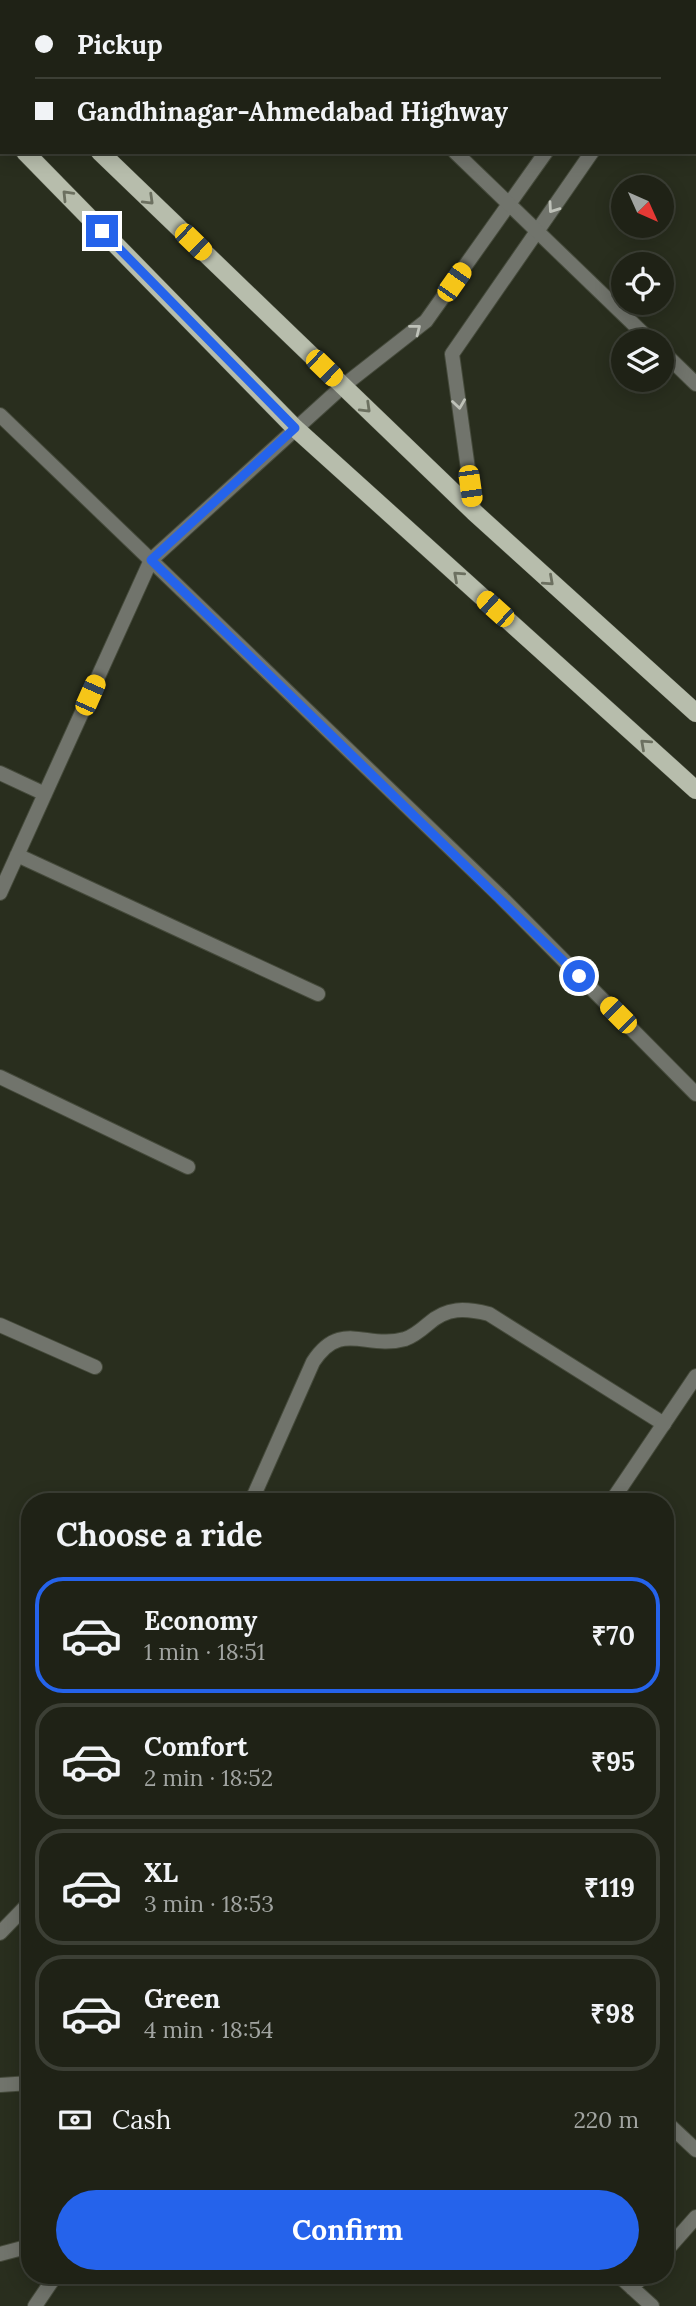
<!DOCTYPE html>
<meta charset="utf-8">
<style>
body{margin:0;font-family:Lora,serif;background:#2c2f23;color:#f1f3f6;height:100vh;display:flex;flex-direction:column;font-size:26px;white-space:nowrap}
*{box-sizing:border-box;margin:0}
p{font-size:23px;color:#a1a4a1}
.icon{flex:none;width:38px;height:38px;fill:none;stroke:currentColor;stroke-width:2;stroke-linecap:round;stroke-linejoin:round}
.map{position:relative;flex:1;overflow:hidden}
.sheet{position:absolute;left:21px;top:1493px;width:653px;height:791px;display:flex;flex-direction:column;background:#1f2216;border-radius:28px;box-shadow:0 4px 18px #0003,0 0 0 2px #3c3f35}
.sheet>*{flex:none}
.banner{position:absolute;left:0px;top:0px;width:696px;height:154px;box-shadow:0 4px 18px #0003,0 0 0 2px #3c3f35;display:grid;align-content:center;height:154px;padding:0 35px;background:#1f2216}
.needle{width:46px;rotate:135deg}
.buttons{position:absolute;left:611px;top:175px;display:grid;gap:14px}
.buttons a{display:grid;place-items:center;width:63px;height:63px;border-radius:50%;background:#1f2216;box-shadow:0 4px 18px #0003,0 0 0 2px #3c3f35;font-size:35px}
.end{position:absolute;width:32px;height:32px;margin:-16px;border:9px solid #2563eb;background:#fff;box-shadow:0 0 0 4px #fff}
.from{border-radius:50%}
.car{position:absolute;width:21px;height:42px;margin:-21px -10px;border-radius:9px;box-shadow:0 0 5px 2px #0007;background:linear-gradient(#f5c518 24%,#345 0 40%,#f5c518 0 76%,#345 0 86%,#f5c518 0)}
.banner b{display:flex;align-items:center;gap:24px;height:66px;font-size:26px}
.banner b+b{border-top:2px solid #3c3f35}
.banner i{width:18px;height:18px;background:#f1f3f6}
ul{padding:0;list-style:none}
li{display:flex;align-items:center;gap:21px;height:116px;margin:0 14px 10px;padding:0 21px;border:4px solid #3c3f35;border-radius:28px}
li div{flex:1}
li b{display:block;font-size:26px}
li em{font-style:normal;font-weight:700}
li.on{border-color:#2563eb}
li>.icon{width:63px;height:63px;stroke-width:1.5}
h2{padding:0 35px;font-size:32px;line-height:84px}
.pay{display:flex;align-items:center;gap:18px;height:77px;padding:0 35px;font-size:26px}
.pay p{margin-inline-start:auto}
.cta{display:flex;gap:14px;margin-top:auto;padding:14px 35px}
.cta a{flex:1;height:80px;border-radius:42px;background:#2563eb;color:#fff;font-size:28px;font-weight:700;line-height:80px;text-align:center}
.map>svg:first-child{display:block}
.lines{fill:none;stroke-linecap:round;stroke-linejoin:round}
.service-casing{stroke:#454a3b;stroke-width:16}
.minor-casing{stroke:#454a3b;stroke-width:16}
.tertiary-casing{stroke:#454a3b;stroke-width:16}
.primary-casing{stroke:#454a3b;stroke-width:19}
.service{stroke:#71746c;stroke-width:14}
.minor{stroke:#71746c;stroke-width:14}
.tertiary{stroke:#71746c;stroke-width:14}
.primary{stroke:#b7bdac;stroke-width:18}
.oneway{stroke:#6c7060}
.oneway2{stroke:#bec1b8}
.route{stroke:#2563eb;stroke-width:9}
</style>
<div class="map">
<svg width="696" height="2306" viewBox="0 0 696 2306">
<rect width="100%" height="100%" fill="#292e1e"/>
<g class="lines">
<g class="service-casing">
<path id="service" d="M653,2L654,0
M695,7L696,6
M343,386L426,321L546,152
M474,512L452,354L592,152"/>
</g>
<g class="minor-casing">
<path id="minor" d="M385,2L386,0
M0,773L45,794
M17,855L318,994
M0,893L151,560L343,386
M0,1077L188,1167
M0,1325L95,1367
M251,1502L313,1362C341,1319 366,1350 405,1339C414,1336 421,1330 428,1324C447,1307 465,1308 489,1314L664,1424
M0,1933L30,1902
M0,2085L30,2083
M665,2121L696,2150
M665,2252L696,2217
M0,2254L30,2246
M618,2275L652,2306
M632,2288L644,2275"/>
</g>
<g class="tertiary-casing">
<path id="tertiary" d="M297,0L298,2
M455,152L651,341
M662,351L696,384
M0,415L501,897L696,1094
M611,1502L696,1376
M35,2306L56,2275"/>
</g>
<g class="primary-casing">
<path id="primary" d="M0,56L2,58
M0,126L2,128
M25,152L295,428L696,790
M100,152L474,512L696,713"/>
</g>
<use href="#service" class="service"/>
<use href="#minor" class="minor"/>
<use href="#tertiary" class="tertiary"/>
<use href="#primary" class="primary"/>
</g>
<defs><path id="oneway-chevron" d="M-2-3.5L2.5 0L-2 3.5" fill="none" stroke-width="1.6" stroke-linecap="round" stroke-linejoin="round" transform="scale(1.75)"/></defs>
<g class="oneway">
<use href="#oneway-chevron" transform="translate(67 195) rotate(-134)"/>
<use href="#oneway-chevron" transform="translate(149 200) rotate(44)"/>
<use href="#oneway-chevron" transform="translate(366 408) rotate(44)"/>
<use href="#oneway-chevron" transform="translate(458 576) rotate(-138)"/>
<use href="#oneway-chevron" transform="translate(549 581) rotate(42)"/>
<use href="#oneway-chevron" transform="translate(645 744) rotate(-138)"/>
</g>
<g class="oneway2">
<use href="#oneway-chevron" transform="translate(553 208) rotate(125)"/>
<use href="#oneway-chevron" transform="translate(416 329) rotate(-38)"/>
<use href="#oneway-chevron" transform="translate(459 404) rotate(82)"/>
</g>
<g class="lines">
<path class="route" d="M102,231L295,428L151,560L579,976"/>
</g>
</svg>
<div class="buttons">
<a><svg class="needle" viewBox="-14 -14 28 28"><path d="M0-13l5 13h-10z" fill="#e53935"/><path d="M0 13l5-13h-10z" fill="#a1a4a1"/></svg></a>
<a><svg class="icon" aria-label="locate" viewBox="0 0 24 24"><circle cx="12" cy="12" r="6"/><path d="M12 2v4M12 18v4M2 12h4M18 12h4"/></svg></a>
<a><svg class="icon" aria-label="layers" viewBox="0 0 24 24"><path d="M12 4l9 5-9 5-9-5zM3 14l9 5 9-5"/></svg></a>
</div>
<i class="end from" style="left:579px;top:976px"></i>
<i class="end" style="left:102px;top:231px"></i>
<i class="car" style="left:193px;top:242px;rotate:134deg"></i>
<i class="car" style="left:454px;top:282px;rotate:35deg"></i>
<i class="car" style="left:324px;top:368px;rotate:134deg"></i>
<i class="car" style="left:470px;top:486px;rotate:172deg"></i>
<i class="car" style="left:495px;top:609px;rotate:312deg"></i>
<i class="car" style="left:90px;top:695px;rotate:24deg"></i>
<i class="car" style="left:618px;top:1015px;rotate:315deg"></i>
<div class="banner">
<b><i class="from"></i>Pickup</b>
<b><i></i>Gandhinagar-Ahmedabad Highway</b>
</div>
<section class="sheet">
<h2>Choose a ride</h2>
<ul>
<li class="on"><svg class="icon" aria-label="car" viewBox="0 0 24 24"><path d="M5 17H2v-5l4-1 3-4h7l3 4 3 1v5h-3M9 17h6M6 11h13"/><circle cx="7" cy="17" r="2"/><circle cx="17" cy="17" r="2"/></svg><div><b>Economy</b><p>1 min · 18:51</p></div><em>₹70</em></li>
<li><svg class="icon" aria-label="car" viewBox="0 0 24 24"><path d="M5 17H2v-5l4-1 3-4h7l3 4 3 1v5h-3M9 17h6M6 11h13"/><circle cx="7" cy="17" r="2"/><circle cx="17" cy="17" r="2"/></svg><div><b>Comfort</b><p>2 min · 18:52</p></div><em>₹95</em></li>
<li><svg class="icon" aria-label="car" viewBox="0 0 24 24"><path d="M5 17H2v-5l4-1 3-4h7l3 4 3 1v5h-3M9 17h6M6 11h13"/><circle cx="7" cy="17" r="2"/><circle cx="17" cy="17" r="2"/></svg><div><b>XL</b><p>3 min · 18:53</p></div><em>₹119</em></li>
<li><svg class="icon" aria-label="car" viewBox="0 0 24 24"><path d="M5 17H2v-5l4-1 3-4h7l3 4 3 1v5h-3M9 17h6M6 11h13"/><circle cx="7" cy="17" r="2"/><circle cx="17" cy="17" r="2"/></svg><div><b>Green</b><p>4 min · 18:54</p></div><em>₹98</em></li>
</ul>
<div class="pay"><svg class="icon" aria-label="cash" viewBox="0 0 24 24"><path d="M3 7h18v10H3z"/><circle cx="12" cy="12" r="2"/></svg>Cash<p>220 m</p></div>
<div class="cta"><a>Confirm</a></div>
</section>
</div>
